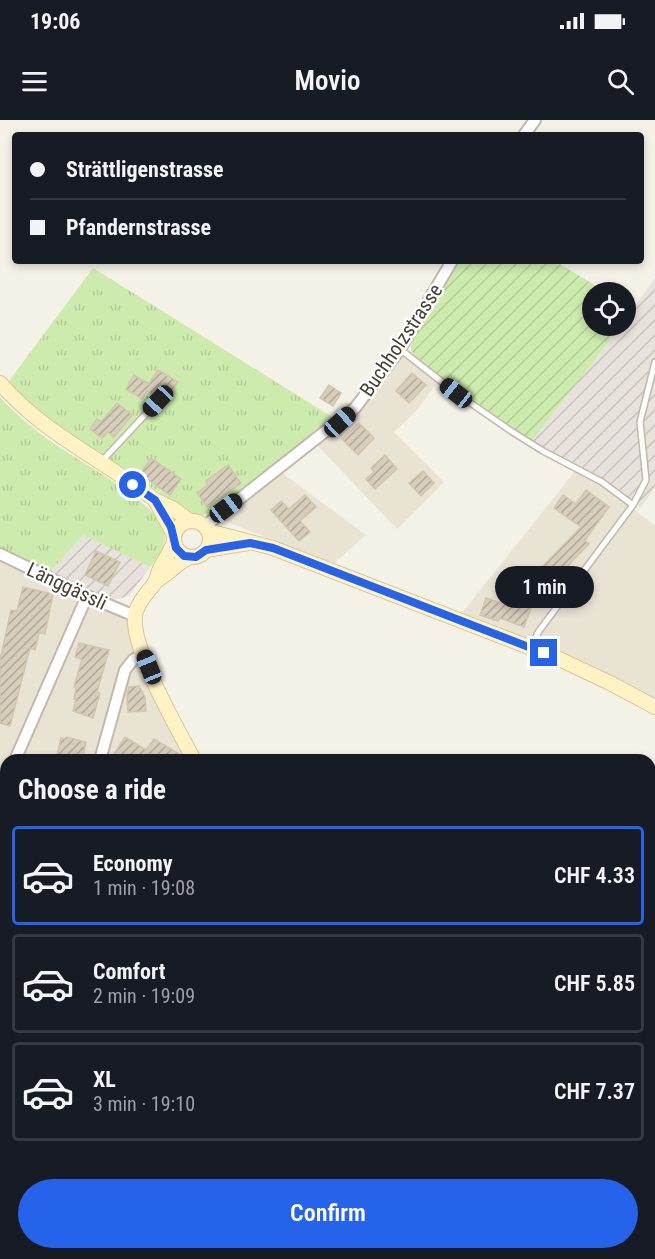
<!DOCTYPE html>
<meta charset="utf-8">
<style>
body{margin:0;font-family:"Roboto Condensed",sans-serif;background:#242831;color:#f1f3f6;height:100vh;display:flex;flex-direction:column;font-size:22px;white-space:nowrap}
*{box-sizing:border-box;margin:0}
p{font-size:20px;color:#9ea1a6}
.icon{flex:none;width:33px;height:33px;fill:none;stroke:currentColor;stroke-width:2;stroke-linecap:round;stroke-linejoin:round}
.map{position:relative;flex:1;overflow:hidden}
.details{position:absolute;left:0px;top:634px;width:656px;height:506px;display:flex;flex-direction:column;background:#171b24;border-radius:18px 18px 0 0;box-shadow:0 3px 9px #0003}
.details>*{flex:none}
.hud{position:absolute;left:12px;top:12px;width:632px;height:132px;border-radius:6px;box-shadow:0 3px 9px #0003;display:grid;align-content:center;height:132px;padding:0 18px;background:#171b24}
.buttons{position:absolute;left:582px;top:162px;display:grid;gap:12px}
.buttons a{display:grid;place-items:center;width:54px;height:54px;border-radius:50%;background:#171b24;box-shadow:0 3px 9px #0003;font-size:30px}
.end{position:absolute;width:27px;height:27px;margin:-14px;border:8px solid #2563eb;background:#fff;box-shadow:0 0 0 3px #fff}
.from{border-radius:50%}
.bubble{position:absolute;height:42px;border-radius:21px;background:#171b24;box-shadow:0 3px 9px #0003;font-size:20px;font-weight:600;line-height:42px;text-align:center}
.car{position:absolute;width:18px;height:36px;margin:-18px -9px;border-radius:8px;box-shadow:0 0 4px 2px #0007;background:linear-gradient(#222 24%,#8ab4d8 0 40%,#222 0 76%,#8ab4d8 0 86%,#222 0)}
.hud b{display:flex;align-items:center;gap:21px;height:57px;font-size:22px}
.hud b+b{border-top:2px solid #363941}
.hud i{width:15px;height:15px;background:#f1f3f6}
ul{padding:0;list-style:none}
li{display:flex;align-items:center;gap:18px;height:99px;margin:0 12px 9px;padding:0 6px;border:3px solid #363941;border-radius:6px}
li div{flex:1}
li b{display:block;font-size:22px}
li em{font-style:normal;font-weight:600}
li.active{border-color:#2563eb}
li>.icon{width:54px;height:54px;stroke-width:1.5}
h2{padding:0 18px;font-size:27px;line-height:72px}
.cta{display:flex;gap:12px;margin-top:auto;padding:12px 18px}
.cta a{flex:1;height:69px;border-radius:36px;background:#2563eb;color:#fff;font-size:24px;font-weight:600;line-height:69px;text-align:center}
.status{display:flex;justify-content:space-between;align-items:center;height:42px;padding:0 30px;background:#171b24;direction:ltr}
.status svg{height:16px;fill:currentColor}
header{display:flex;justify-content:space-between;align-items:center;height:78px;padding:0 18px;background:#171b24;font-size:27px;font-weight:600}
.map>svg:first-child{display:block}
.residential{fill:#e9e3d4}
.industrial{fill:url(#industrial-furrows)}
.education{fill:#eee7d0}
.grass{fill:url(#grass-tufts)}
.garden{fill:url(#garden-furrows)}
.building{fill:url(#building-hatch);stroke:#d2c5ae;stroke-width:1.5}
.lines{fill:none;stroke-linecap:round;stroke-linejoin:round}
.lane-casing{stroke:#c1b9a9;stroke-width:8}
.street-casing{stroke:#c1b9a9;stroke-width:14}
.secondary-casing{stroke:#d8c794;stroke-width:16}
.lane{stroke:#fff;stroke-width:5}
.street{stroke:#fff;stroke-width:10}
.secondary{stroke:#fff3c6;stroke-width:14}
.route{stroke:#2563eb;stroke-width:8}
.labels{text-anchor:middle;dominant-baseline:central;stroke-width:5;stroke-linejoin:round;paint-order:stroke}
.street-label{font-size:20px;fill:#484135;stroke:#fff}
</style>
<div class="status"><b>19:06</b><svg viewBox="0 0 49 12"><path d="M0 12V9h3v3zM5 12V6h3v6zM10 12V3h3v9zM15 12V0h3v12zM26 1h20v11H26zM47 4h2v5h-2z"/></svg></div>
<header><svg class="icon" aria-label="menu" viewBox="0 0 24 24"><path d="M4 6h16M4 12h16M4 18h16"/></svg>Movio<svg class="icon" aria-label="search" viewBox="0 0 24 24"><circle cx="10" cy="10" r="6"/><path d="M15 15l6 6"/></svg></header>
<div class="map">
<svg width="655" height="1139" viewBox="0 0 655 1139">
<defs>
<pattern id="industrial-furrows" width="10" height="10" patternUnits="userSpaceOnUse" patternTransform="scale(1.5)"><rect width="10" height="10" fill="#e7e2db"/><path d="M-1 1l2-2M0 10L10 0M9 11l2-2" fill="none" stroke="#c8c3bd"/></pattern>
<pattern id="grass-tufts" width="24" height="20" patternUnits="userSpaceOnUse" patternTransform="scale(1.5)"><rect width="24" height="20" fill="#cdebad"/><path d="M3 7l-1-3M5 7V3M7 7l1-3M15 17l-1-3M17 17v-4M19 17l1-3" fill="none" stroke="#b2cb95"/></pattern>
<pattern id="garden-furrows" width="10" height="10" patternUnits="userSpaceOnUse" patternTransform="scale(1.5)"><rect width="10" height="10" fill="#cdebad"/><path d="M-1 1l2-2M0 10L10 0M9 11l2-2" fill="none" stroke="#b2cb95"/></pattern>
<pattern id="building-hatch" width="6" height="6" patternUnits="userSpaceOnUse" patternTransform="scale(1.5)"><rect width="6" height="6" fill="#d7cdbb"/><path d="M-1 1l2-2M0 6l6-6M5 7l2-2" fill="none" stroke="#b0a899"/></pattern>
</defs>
<rect width="100%" height="100%" fill="#f4f1e7"/>
<path class="residential" d="M401,237L408,239L437,263L417,290L394,312L444,362L397,409L318,326L348,301L365,284Z
M576,350L624,381L655,406V580L587,545L462,493Z
M281,352L366,415L333,444L220,399Z
M0,434L135,496L134,506L194,640H6V1134H501L500,1139H0Z"/>
<path class="industrial" d="M655,158V367L641,387L590,351L531,322L621,206H626V199Z
M83,415L150,447L129,476L110,481L50,452Z"/>
<path class="education" d="M0,810L6,812V1067L0,1065Z"/>
<path class="grass" d="M93,148L337,300L263,357L209,393L202,395L188,393L158,371L53,304L26,282L9,261Z
M0,277C17,296 36,311 56,325C80,342 157,383 164,410C168,425 159,436 150,447L83,415L50,452L0,428Z"/>
<path class="garden" d="M458,141H555L606,172H592V206H621L531,322L482,290L415,236L411,230V223L434,187Z"/>
<path class="building" d="M158,250L178,262L167,279L160,275L156,277L147,271L142,279L126,269L134,255L149,264Z
M412,253L426,265L409,283L396,271Z
M329,265L341,273L333,286L320,278Z
M117,283L132,295L114,317L108,312L102,318L90,309L97,299L101,302Z
M359,303L374,318L358,335L342,319Z
M385,335L397,349L375,369L366,359L374,352L371,348Z
M151,338L181,359L170,375L140,354Z
M228,345L241,363L207,387L197,373L208,365L206,361Z
M423,351L434,363L421,376L409,363Z
M586,370L609,387L585,420L589,424L555,459L542,447L581,407L554,388L563,375L576,384Z
M305,375L316,387L300,401L310,412L299,421L271,390L281,381L289,389Z
M96,431L120,442L108,466L85,455Z
M23,467L53,474L45,514L39,513L35,530L30,528L10,606L0,603V540L11,490L17,491Z
M486,478L500,483L501,479L531,488L524,507L500,498L498,501L480,495Z
M79,523L109,530L97,572L100,573L93,598L73,591L76,579H74L76,568L74,567L82,539L75,537Z
M139,566L145,577L146,591L128,592L127,575L129,567Z
M66,617L86,622L82,640H56L61,618L65,619Z
M125,617L146,630L154,619L181,635L184,640H110Z"/>
<g class="lines">
<g class="lane-casing">
<path id="lane" d="M400,229L456,273L511,311L543,331L602,362L633,385
M101,342L158,281
M531,526L539,511L633,385L646,360L640,302L655,242"/>
</g>
<g class="street-casing">
<path id="street" d="M524,15L535,0
M205,406L355,288L400,229L452,141
M0,434L87,476L135,496
M15,640L87,476
M100,640L125,550L133,540L143,534
M0,672L6,661
M0,756L6,759
M6,787V796"/>
</g>
<g class="secondary-casing">
<path id="secondary" d="M0,263C44,314 104,340 155,380L172,388L190,401
M155,380L174,415
M174 419a18 18 0 1 1 36 0a18 18 0 1 1-36 0Z
M208,411L273,428L557,538L610,563L655,587
M174,422C170,433 163,441 159,451C157,456 157,460 154,464C147,473 140,480 136,491C126,521 179,611 194,640
M206,430L248,423
M156,461C168,454 177,443 190,437
M191,1139L192,1134"/>
</g>
<use href="#lane" class="lane"/>
<use href="#street" class="street"/>
<use href="#secondary" class="secondary"/>
</g>
<g class="lines">
<path class="route" d="M133,365L155,380L171,407L176,428L184,436L196,437L206,430L250,423L273,428L544,533"/>
</g>
<g class="labels">
<g class="street-label">
<text transform="translate(401 220) rotate(-56)">Buchholzstrasse</text>
<text transform="translate(67 466) rotate(25)">Länggässli</text>
</g>
</g>
</svg>
<div class="buttons">
<a><svg class="icon" aria-label="locate" viewBox="0 0 24 24"><circle cx="12" cy="12" r="6"/><path d="M12 2v4M12 18v4M2 12h4M18 12h4"/></svg></a>
</div>
<i class="end from" style="left:133px;top:365px"></i>
<i class="end" style="left:544px;top:533px"></i>
<div class="bubble" style="left:495px;top:446px;width:99px">1 min</div>
<i class="car" style="left:456px;top:273px;rotate:308deg"></i>
<i class="car" style="left:158px;top:281px;rotate:223deg"></i>
<i class="car" style="left:340px;top:302px;rotate:48deg"></i>
<i class="car" style="left:226px;top:388px;rotate:53deg"></i>
<i class="car" style="left:149px;top:547px;rotate:338deg"></i>
<div class="hud">
<b><i class="from"></i>Strättligenstrasse</b>
<b><i></i>Pfandernstrasse</b>
</div>
<section class="details">
<h2>Choose a ride</h2>
<ul>
<li class="active"><svg class="icon" aria-label="car" viewBox="0 0 24 24"><path d="M5 17H2v-5l4-1 3-4h7l3 4 3 1v5h-3M9 17h6M6 11h13"/><circle cx="7" cy="17" r="2"/><circle cx="17" cy="17" r="2"/></svg><div><b>Economy</b><p>1 min · 19:08</p></div><em>CHF 4.33</em></li>
<li><svg class="icon" aria-label="car" viewBox="0 0 24 24"><path d="M5 17H2v-5l4-1 3-4h7l3 4 3 1v5h-3M9 17h6M6 11h13"/><circle cx="7" cy="17" r="2"/><circle cx="17" cy="17" r="2"/></svg><div><b>Comfort</b><p>2 min · 19:09</p></div><em>CHF 5.85</em></li>
<li><svg class="icon" aria-label="car" viewBox="0 0 24 24"><path d="M5 17H2v-5l4-1 3-4h7l3 4 3 1v5h-3M9 17h6M6 11h13"/><circle cx="7" cy="17" r="2"/><circle cx="17" cy="17" r="2"/></svg><div><b>XL</b><p>3 min · 19:10</p></div><em>CHF 7.37</em></li>
</ul>
<div class="cta"><a>Confirm</a></div>
</section>
</div>
